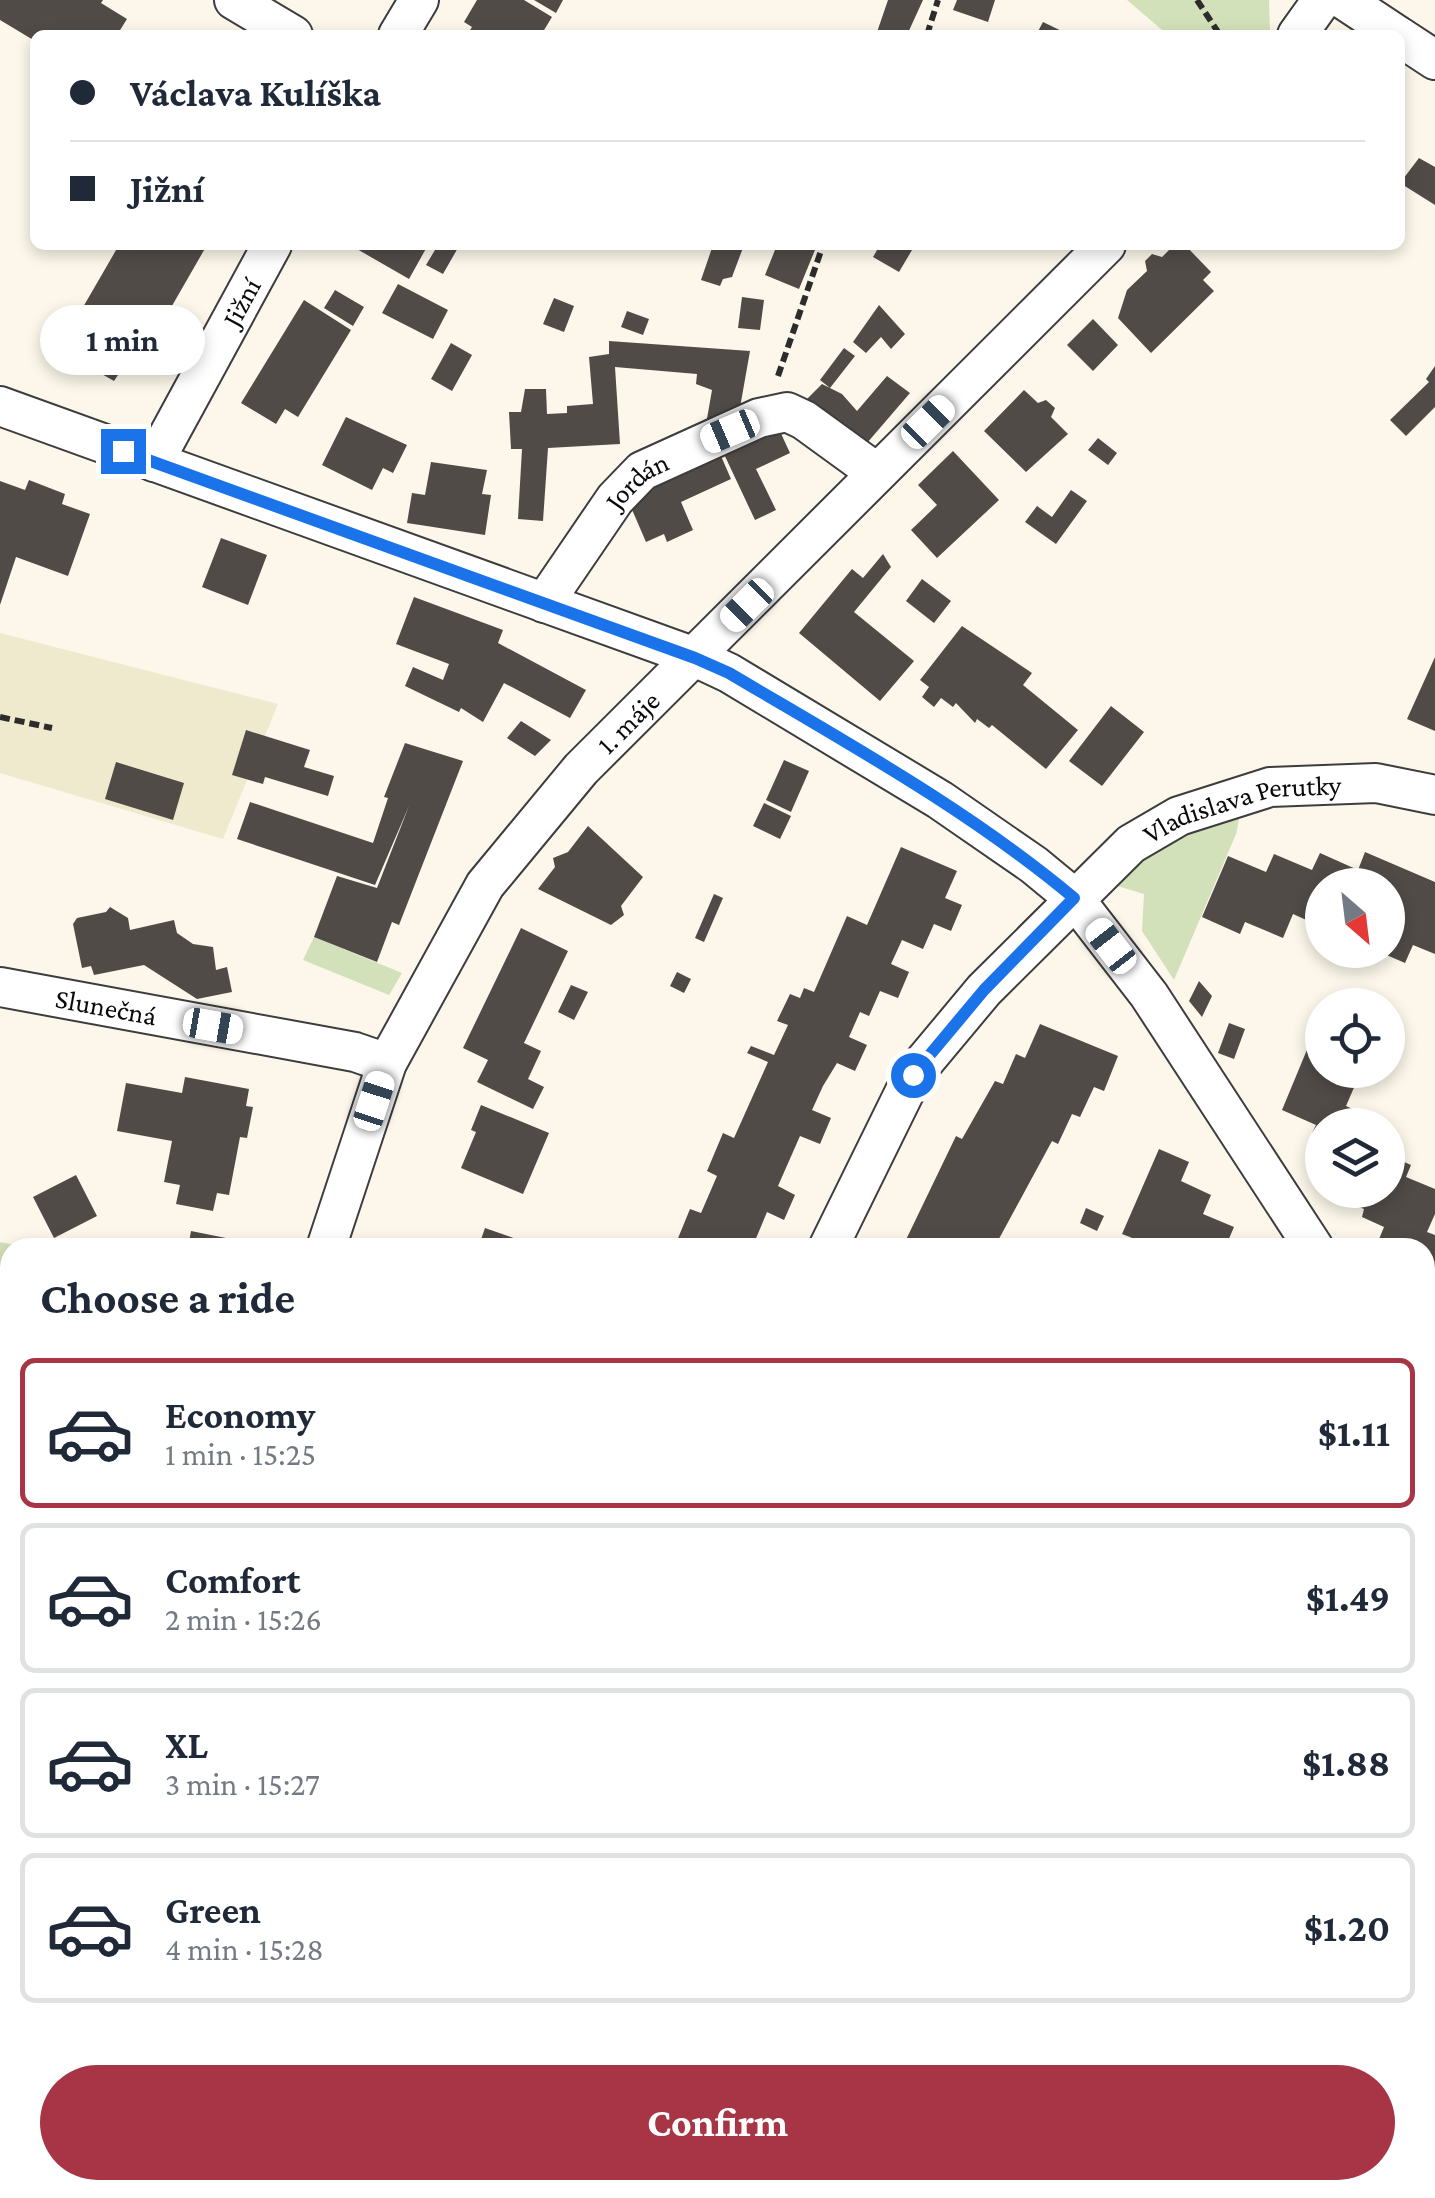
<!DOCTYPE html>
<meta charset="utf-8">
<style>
body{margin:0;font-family:"Crimson Pro",serif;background:#f6f6f7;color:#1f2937;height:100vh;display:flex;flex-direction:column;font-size:38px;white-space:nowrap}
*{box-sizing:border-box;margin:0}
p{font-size:32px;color:#747a83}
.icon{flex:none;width:55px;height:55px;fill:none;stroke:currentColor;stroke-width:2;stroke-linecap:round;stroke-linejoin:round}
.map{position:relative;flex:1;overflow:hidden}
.panel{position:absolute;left:0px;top:1238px;width:1435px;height:962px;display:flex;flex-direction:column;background:#fff;border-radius:30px 30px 0 0;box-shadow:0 5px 15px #0003}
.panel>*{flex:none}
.banner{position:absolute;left:30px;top:30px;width:1375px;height:220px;border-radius:15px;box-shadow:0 5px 15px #0003;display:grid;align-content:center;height:220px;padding:0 40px;background:#fff}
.needle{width:65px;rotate:152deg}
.controls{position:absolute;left:1305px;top:868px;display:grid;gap:20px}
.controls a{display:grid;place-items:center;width:100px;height:100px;border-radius:50%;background:#fff;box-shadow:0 5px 15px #0003;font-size:50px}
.end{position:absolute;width:45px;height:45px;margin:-22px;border:12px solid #1a73e8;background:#fff;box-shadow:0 0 0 5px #fff}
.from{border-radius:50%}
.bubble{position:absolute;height:70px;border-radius:35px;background:#fff;box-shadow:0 5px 15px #0003;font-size:32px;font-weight:700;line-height:70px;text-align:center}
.car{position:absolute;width:30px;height:60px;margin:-30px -15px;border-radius:12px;box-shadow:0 0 8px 2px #0007;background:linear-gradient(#fff 24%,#345 0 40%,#fff 0 76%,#345 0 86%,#fff 0)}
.banner b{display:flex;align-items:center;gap:35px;height:95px;font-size:38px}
.banner b+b{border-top:2px solid #e0e1e3}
.banner i{width:25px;height:25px;background:#1f2937}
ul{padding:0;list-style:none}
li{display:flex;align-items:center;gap:30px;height:150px;margin:0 20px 15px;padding:0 20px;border:5px solid #e0e1e3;border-radius:15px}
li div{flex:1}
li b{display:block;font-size:38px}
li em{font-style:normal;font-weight:700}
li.selected{border-color:#a73545}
li>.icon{width:90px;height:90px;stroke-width:1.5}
h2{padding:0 40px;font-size:45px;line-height:120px}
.button{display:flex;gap:20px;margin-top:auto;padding:20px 40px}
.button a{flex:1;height:115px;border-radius:60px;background:#a73545;color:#fff;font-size:40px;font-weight:700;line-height:115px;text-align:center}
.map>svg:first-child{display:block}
.farmland{fill:#efe9ce}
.green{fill:#d2e1b9}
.cemetery{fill:#d4dabf}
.building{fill:#514b48}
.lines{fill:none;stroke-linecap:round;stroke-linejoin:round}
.street-casing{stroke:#3d3d3d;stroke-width:42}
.path{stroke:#2c2c2c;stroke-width:6;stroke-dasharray:10 5;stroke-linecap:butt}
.street{stroke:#fff;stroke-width:38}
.route{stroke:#1a73e8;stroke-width:12}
.labels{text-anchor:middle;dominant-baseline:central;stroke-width:10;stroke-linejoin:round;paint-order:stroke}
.street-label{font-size:28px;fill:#0a0a0a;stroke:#fff}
</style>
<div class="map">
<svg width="1435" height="2198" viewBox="0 0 1435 2198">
<rect width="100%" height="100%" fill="#fcf7ea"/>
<path class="farmland" d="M0,633L278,704L223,839L0,773Z"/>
<path class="green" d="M1127,0H1269L1270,31L1269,35H1168Z
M1241,810L1236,834L1174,980L1142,931L1144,894L1114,885L1139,852Z
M314,937L402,973L389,995L303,960Z
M0,1242L24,1247L10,1248V1334L0,1332Z
M12,2190H285L316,2198H9Z
M656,2190H934L932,2198H653Z
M955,2190H1152L1149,2198H952Z"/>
<path class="cemetery" d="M0,1332L10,1334V2031L0,2059Z"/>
<path class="building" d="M0,0H103L101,3L127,19L117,35H35V41L0,20Z
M477,0H524L552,17L541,35H467L472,27L464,22Z
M534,0H563L556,13Z
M888,0H923L907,35H876Z
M957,0H995L988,22L953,10Z
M1043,22L1070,35H1036Z
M1419,158L1435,167V205L1400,183Z
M119,245H207L146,351L137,360L130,357L114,381L49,344L65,315L75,321Z
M350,245H428L409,279Z
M438,245L459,246L443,274L426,265Z
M713,245H744L732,277L723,279L720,286L701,280Z
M777,245H817L799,289L765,275Z
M880,245L912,250L899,272L873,257Z
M1174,245H1185L1211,272L1203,280L1214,291L1151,353L1118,318L1127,290L1147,271L1145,261L1152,254L1162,257Z
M398,284L448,310L433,339L382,313Z
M335,290L364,307L353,326L324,308Z
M742,297L764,300L760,330L738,328Z
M554,298L574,306L564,332L543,324Z
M304,300L351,330L298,417L285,409L276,424L241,403Z
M879,305L905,334L891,349L881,337L866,353L853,342Z
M627,311L649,319L643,335L621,327Z
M1093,319L1118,345L1093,371L1067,345Z
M609,341L750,351L738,419L705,430L712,390L696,384L697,374L615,367L620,444L548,448L543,521L518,519L522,449H511L509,412H521L525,389H546L547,414L567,413V406L593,404L589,357L609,354Z
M451,343L472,355L452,391L431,379Z
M844,348L855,356L830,388L820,380Z
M1435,366V407L1406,436L1390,420L1429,382L1426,379Z
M887,376L910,393L861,450L800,406L822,384L842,394L857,411Z
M1024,390L1038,403L1046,400L1055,408L1051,417L1068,434L1026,472L984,431Z
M346,417L407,445L393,473L383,468L372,490L322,465Z
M778,427L790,453L756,469L776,510L755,520L723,452Z
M1098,438L1117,453L1108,465L1088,450Z
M953,451L999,500L937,558L911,530L937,505L918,485Z
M721,456L731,479L681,502L693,530L667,542L664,534L646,542L627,498Z
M431,462L487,470L482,494L491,495L485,535L407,523L412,493L425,495Z
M29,480L65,494L62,504L90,514L68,576L16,557L0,605V481L25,490Z
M1071,490L1087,501L1056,544L1025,522L1037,506L1052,517Z
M221,538L267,555L248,605L202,587Z
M883,554L891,567L854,612L914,661L880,701L799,633L852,569L863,578Z
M922,579L951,601L934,623L906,601Z
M414,597L503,630L498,643L586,690L570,718L504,683L483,722L461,708L459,712L405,686L413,667L443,680L449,664L396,644Z
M962,626L1032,673L1023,685L1078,730L1046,769L992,725L989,728L977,719L975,723L956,703L953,707L941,698L934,707L922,697L929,687L920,680Z
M1435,657V731L1407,719Z
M1111,706L1144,732L1102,786L1069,761Z
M521,721L551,740L535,756L507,738Z
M246,730L310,750L304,767L334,776L328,796L265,777L263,784L232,775Z
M405,743L463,761L399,925L392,922L377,962L314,937L337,876L377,888L409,806L375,885L237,839L250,802L373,843L388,798L384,797Z
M784,760L809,771L791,812L766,800Z
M116,762L184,783L173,820L105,799Z
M764,803L791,816L780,839L753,826Z
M588,826L643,877L621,906L624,915L611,925L538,889L555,867L553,858L568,852Z
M901,847L957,871L945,898L962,905L951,931L934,924L923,949L902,940L891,964L909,972L898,998L880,991L869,1016L860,1012L849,1037L867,1045L855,1071L837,1063L823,1086L812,1110L831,1118L820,1144L800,1136L778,1186L795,1195L784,1220L767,1212L752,1248H674L690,1209L701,1213L717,1176L707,1171L723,1133L734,1138L768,1062L747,1053L751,1046L774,1055L788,1025L777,1021L790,994L800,998L804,988L814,992L847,916L867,925Z
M1365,852L1435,882V954L1413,945L1405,963L1375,950H1388V885H1322V927L1293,914L1283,938L1245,922L1240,934L1202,917L1228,856L1266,872L1274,854L1312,870L1320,853L1358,870Z
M714,894L723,898L704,942L695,938Z
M110,907L128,918L130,930L174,920L177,933L193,944L213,947L216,970L227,967L232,992L197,999L144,965L94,975L91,966L82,968L73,924L77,918L106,912Z
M521,928L568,951L524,1043L541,1051L528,1079L544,1087L533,1109L477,1082L488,1060L463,1048Z
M677,972L691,979L684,993L670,986Z
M1199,981L1212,996L1202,1017L1189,1001Z
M571,985L588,992L574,1020L558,1012Z
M1229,1023L1245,1029L1234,1059L1218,1053Z
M1040,1024L1118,1056L1104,1091L1094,1087L1080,1117L1072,1114L1058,1144L1052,1141L994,1248H902L956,1136L962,1139L995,1081L1003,1084L1016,1054L1025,1058Z
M1311,1040L1322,1045V1070H1345L1359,1076L1346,1106L1389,1125H1322V1138L1312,1133L1316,1125L1282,1110Z
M185,1077L249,1089L246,1106L253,1107L247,1138L240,1137L229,1195L217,1193L213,1211L176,1204L180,1185L164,1182L172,1141L117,1131L126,1083L182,1093Z
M481,1105L549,1133L523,1194L461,1168L476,1132L471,1130Z
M1159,1149L1189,1162L1181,1181L1211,1195L1203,1214L1234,1227L1225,1248H1158L1122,1234Z
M1388,1155L1411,1165L1406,1177L1435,1189V1214L1427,1232L1435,1235V1309L1425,1304V1248L1377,1244L1384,1227L1362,1217L1364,1209L1349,1203L1354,1190H1388Z
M76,1175L97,1216L54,1238L33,1197Z
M1086,1208L1104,1216L1097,1231L1080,1223Z
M485,1228L519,1240L517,1248H478Z
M191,1231L231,1239L229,1248H188Z
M1425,1551L1435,1556V1822L1430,1834L1425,1832Z
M0,1609H10V1668L0,1667Z
M1435,2148V2198H1413L1416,2190H1425V2171Z
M1224,2190H1230L1250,2198H1221Z"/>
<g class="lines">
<g class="street-casing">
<g id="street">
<path d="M234,0L293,35"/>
<path d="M1344,0L1397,35"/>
<path d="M398,35L419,0"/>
<path d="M1297,35L1322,0"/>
<path d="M1400,37L1435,60"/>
<path d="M0,406L695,657L729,673L940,800L1034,865L1074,898L1149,995L1314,1248"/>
<path id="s1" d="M154,462L272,245"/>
<path id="s2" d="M544,603L615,499L642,471L759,418L787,412L804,420L877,473"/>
<path id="s3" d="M0,987L355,1052L387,1063"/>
<path id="s4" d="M326,1248L387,1063L485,885L581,769L1106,245"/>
<path id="s5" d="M828,1248L913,1075L984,990L1131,844L1179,816L1270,787L1376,783L1435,795"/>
<path d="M1425,1420L1435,1435"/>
<path d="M1425,1947L1435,1952"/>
<path d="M1425,2014L1435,1989"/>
<path d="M0,2170L10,2142"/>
<path d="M340,2190L370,2198"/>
<path d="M1353,2198L1356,2190"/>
</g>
</g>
<path class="path" d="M1197,0L1220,35
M927,35L938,0
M778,376L823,245
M0,717L52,728
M0,1355L10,1357
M0,1388L10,1390
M0,1423L10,1425
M0,1462L10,1463
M0,1503L10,1505
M0,1554L10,1555
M0,1591L10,1592
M0,1700L10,1702
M0,1733L10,1735
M0,1765L10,1767
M0,1799L10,1801
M0,1849L10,1851
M0,1888L10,1851
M0,1979L10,1983
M0,2098L10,2071"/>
<use href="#street" class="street"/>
</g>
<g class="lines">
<path class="route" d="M123,451L695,658L729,673C847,743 969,810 1074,898L984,990L913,1075"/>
</g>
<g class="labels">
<g class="street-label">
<text stroke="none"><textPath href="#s1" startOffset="182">Jižní</textPath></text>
<text stroke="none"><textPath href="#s2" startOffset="155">Jordán</textPath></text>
<text stroke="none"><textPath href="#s4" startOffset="615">1. máje</textPath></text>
<text stroke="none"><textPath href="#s5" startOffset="630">Vladislava Perutky</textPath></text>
<text stroke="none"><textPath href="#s3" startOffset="108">Slunečná</textPath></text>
</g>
</g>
</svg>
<div class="controls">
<a><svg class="needle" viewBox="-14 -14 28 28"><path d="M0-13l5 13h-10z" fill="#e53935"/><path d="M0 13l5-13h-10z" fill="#747a83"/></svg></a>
<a><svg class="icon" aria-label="locate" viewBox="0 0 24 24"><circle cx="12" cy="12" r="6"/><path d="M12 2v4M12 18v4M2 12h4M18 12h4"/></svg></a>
<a><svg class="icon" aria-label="layers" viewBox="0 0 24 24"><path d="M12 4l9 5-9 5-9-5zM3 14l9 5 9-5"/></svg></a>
</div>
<i class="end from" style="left:913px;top:1075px"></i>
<i class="end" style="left:123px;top:451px"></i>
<div class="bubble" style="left:40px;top:305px;width:165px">1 min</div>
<i class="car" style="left:928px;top:422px;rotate:45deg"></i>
<i class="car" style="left:730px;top:431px;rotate:247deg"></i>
<i class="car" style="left:747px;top:605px;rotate:225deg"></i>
<i class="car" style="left:1111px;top:946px;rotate:322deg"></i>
<i class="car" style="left:213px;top:1026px;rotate:100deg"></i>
<i class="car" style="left:374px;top:1101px;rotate:18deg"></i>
<div class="banner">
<b><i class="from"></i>Václava Kulíška</b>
<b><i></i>Jižní</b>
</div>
<section class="panel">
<h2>Choose a ride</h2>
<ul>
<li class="selected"><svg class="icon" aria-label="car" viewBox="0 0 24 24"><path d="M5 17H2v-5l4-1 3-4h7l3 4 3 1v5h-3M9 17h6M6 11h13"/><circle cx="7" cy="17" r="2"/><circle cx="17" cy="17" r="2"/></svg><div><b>Economy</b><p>1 min · 15:25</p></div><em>$1.11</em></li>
<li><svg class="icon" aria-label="car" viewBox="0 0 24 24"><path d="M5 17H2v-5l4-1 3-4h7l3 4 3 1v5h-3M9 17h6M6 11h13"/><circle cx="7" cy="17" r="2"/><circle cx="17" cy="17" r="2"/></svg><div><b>Comfort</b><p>2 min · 15:26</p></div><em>$1.49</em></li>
<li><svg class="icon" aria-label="car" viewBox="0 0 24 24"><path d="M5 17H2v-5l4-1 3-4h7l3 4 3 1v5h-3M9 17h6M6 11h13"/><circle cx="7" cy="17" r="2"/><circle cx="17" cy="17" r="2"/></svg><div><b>XL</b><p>3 min · 15:27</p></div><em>$1.88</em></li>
<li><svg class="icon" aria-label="car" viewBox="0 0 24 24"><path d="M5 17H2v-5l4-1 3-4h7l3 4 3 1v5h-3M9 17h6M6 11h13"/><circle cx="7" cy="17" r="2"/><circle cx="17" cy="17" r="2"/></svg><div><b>Green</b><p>4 min · 15:28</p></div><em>$1.20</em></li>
</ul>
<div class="button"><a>Confirm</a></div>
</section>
</div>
